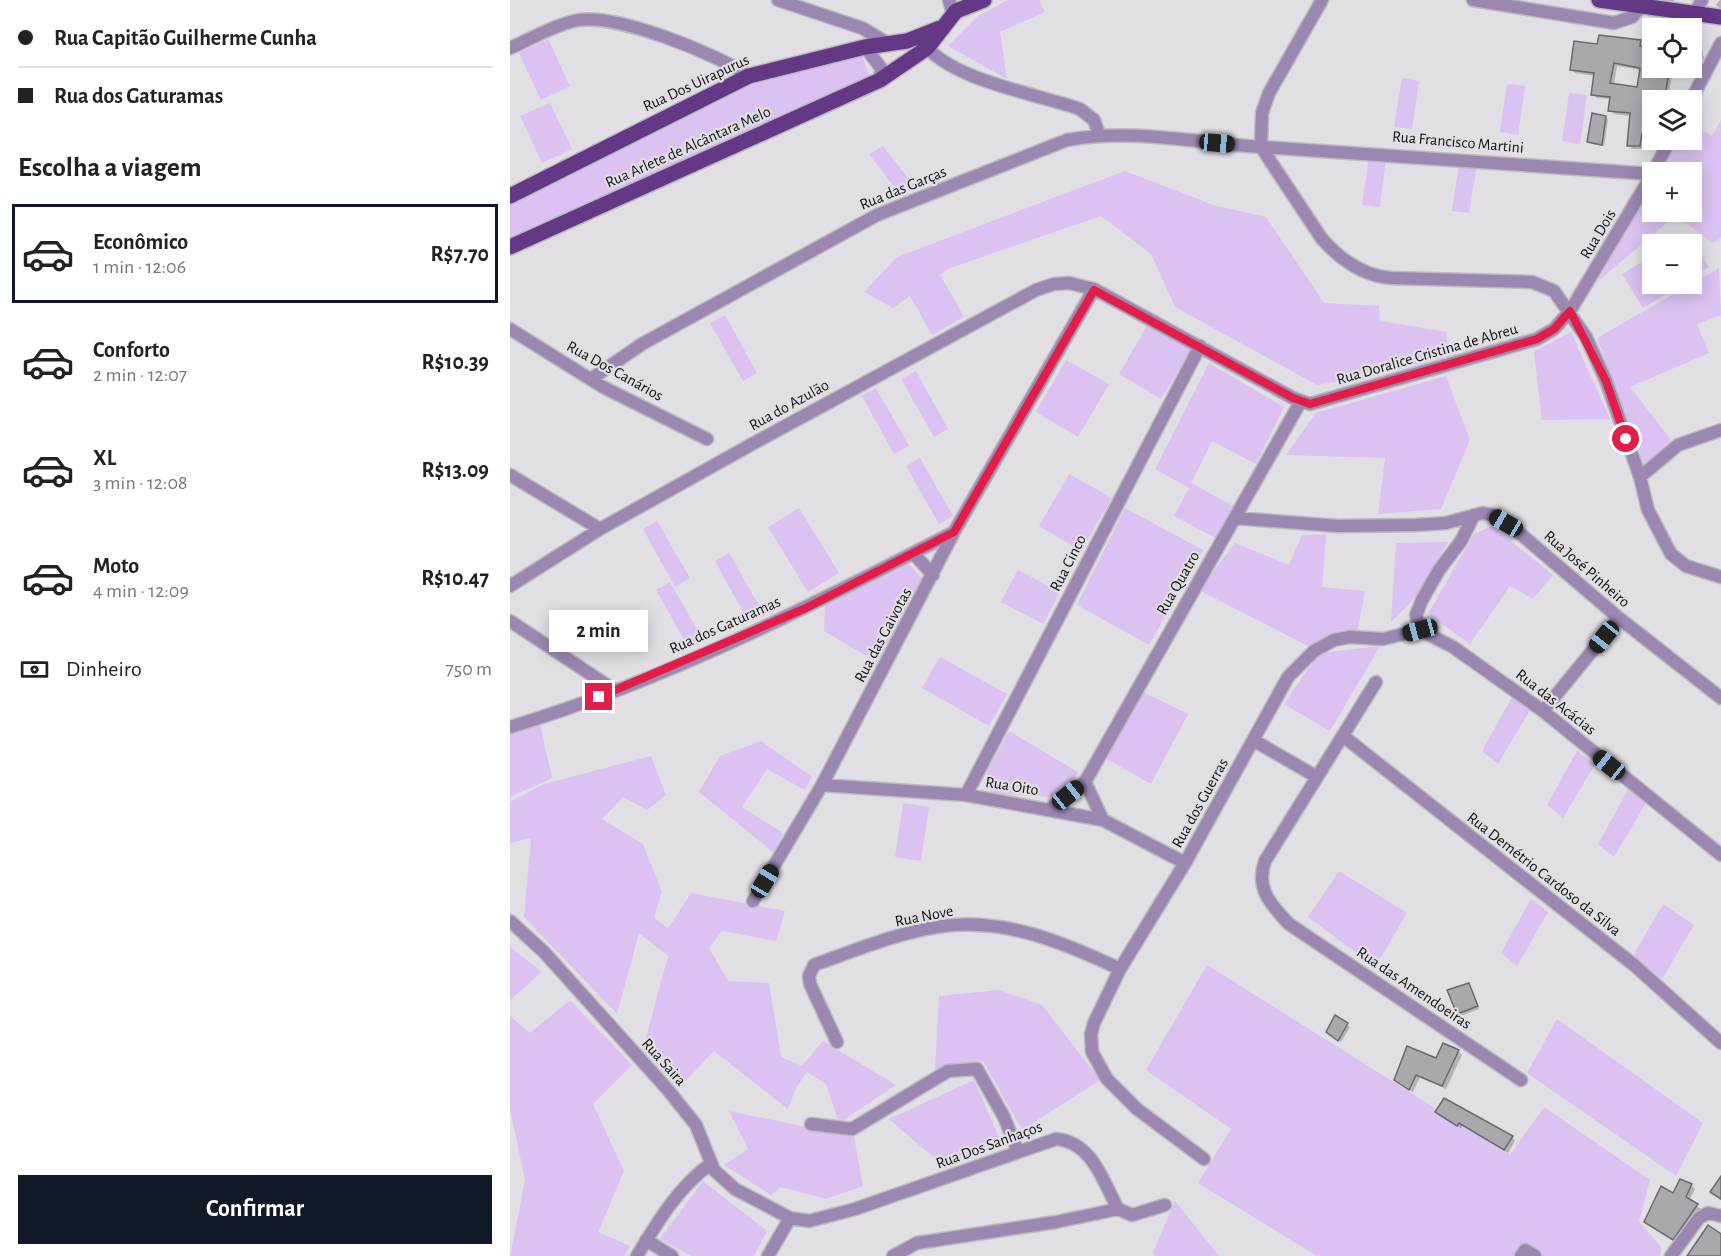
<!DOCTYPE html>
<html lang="pt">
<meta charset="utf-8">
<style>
body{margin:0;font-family:"Alegreya Sans",sans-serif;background:#f2f2f2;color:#222;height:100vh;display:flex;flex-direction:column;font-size:22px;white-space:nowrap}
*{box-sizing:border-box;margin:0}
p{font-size:20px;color:#767676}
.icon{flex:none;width:33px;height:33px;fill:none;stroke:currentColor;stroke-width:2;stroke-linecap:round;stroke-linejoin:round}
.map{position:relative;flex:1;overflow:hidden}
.sheet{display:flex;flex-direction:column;background:#fff;width:510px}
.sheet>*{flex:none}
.guide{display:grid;align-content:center;height:132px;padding:0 18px;background:#fff}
.tools{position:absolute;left:1132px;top:18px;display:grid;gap:12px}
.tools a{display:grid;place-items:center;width:60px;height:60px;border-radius:0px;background:#fff;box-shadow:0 3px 15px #0003;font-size:30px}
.end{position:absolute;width:27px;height:27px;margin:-14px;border:8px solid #e11d48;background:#fff;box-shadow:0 0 0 3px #fff}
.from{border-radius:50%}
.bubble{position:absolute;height:42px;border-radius:0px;background:#fff;box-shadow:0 3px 15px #0003;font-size:20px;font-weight:600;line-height:42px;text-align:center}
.car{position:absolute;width:18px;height:36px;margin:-18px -9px;border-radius:8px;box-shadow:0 0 4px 2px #0007;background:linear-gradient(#222 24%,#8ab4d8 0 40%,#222 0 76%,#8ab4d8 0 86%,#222 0)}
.guide b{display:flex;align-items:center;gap:21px;height:57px;font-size:22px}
.guide b+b{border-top:2px solid #e0e0e0}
.guide i{width:15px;height:15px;background:#222}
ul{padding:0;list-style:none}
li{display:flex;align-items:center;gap:18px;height:99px;margin:0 12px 9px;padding:0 6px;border:3px solid transparent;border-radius:0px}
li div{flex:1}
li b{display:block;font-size:22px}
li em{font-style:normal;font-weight:600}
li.active{border-color:#111827}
li>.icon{width:54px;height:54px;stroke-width:1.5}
h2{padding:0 18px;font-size:27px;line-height:72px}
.pay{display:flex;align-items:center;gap:15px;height:66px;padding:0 18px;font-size:22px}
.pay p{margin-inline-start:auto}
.button{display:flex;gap:12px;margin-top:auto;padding:12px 18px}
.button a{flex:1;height:69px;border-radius:0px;background:#111827;color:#fff;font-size:24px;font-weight:600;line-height:69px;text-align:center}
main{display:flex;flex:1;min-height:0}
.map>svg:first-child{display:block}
.green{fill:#dbc2f2}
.shadow{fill:#0003;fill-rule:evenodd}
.building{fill:#aaa8ac;stroke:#6b696d;stroke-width:1.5;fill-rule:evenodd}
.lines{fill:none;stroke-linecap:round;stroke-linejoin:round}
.minor-casing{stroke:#bbbabd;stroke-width:15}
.major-casing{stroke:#bbbabd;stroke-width:18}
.minor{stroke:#9c86b2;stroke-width:12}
.major{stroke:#643787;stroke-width:15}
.route{stroke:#e11d48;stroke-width:8}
.labels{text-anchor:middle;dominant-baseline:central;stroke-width:4.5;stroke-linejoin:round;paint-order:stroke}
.street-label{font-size:16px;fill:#100f10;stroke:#e1dfe3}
</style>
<main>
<section class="sheet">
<div class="guide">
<b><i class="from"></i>Rua Capitão Guilherme Cunha</b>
<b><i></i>Rua dos Gaturamas</b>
</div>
<h2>Escolha a viagem</h2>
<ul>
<li class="active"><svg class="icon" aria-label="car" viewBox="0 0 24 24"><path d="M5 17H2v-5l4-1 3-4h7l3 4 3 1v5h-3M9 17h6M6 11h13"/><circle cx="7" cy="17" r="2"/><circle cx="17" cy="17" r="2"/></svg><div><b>Econômico</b><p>1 min · 12:06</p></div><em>R$7.70</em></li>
<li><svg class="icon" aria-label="car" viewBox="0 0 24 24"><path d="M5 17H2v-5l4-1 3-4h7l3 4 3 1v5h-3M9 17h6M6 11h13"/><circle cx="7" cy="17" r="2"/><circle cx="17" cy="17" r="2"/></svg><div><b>Conforto</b><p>2 min · 12:07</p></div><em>R$10.39</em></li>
<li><svg class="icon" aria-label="car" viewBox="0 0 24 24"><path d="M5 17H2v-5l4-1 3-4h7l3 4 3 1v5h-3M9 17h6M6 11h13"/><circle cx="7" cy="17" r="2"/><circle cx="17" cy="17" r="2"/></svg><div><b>XL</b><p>3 min · 12:08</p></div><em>R$13.09</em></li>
<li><svg class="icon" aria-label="car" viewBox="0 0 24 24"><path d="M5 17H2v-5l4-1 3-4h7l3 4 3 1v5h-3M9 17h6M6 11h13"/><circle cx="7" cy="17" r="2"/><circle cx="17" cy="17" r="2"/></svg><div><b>Moto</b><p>4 min · 12:09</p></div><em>R$10.47</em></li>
</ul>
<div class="pay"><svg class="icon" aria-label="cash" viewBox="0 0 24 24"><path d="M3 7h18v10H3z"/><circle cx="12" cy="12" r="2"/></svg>Dinheiro<p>750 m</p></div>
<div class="button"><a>Confirmar</a></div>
</section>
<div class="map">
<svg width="1211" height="1256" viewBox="0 0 1211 1256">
<rect width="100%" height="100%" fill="#e1dfe3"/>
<path class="green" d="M498,0H529L535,12L490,32L497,79L438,46L468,16Z
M38,39L60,86L31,100L9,53Z
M351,54L361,79L0,242V202L242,85Z
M892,78L909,81L902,129L884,127Z
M997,84L1015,86L1008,135L990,132Z
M1059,93L1077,95L1070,144L1052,141Z
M40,103L62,149L32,163L10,116Z
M1211,120V238L1202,243L1166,215L1087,282L1143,180V212H1182V172H1147L1166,140H1182V125L1202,136Z
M373,146L404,186L388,192L359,154Z
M859,156L876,159L870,207L852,205Z
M949,163L967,165L959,213L942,211Z
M615,171L706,206L756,217L814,303L869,306L870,321L936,332L938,356L869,375L807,385L665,307L641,254L591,216L440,268L427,277L431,276L454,317L422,335L400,296L383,308L354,292L387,257Z
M1178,234L1199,267L1182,277V244H1160Z
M1143,255V284H1172L1133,308L1112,274Z
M1209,268L1211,315L1187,324L1199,353L1120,387L1161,440L1134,464L1087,338Z
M215,315L247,373L233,381L200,323Z
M639,322L683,346L651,399L609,374Z
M1061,332L1100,419L1032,420L1024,352Z
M556,360L599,384L568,437L526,412Z
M699,363L774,407L746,464L702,441L681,483L723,506L706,538L664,516L679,488L645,469Z
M406,371L438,429L424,437L391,379Z
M936,376L960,440L931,509L868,514L875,458L776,455L806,413Z
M366,388L399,446L384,454L352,396Z
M410,458L443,516L429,524L396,466Z
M559,474L602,498L571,551L529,526Z
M289,508L329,573L298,592L258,527Z
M615,508L693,550L639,645L567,605Z
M147,521L180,578L165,587L133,529Z
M982,526L1043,575L1023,599L1000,586L960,644L918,614L964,534Z
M816,534L812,587L855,591L848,629L798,646L689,590L725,543L779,565L792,535Z
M938,542L907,596L881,622L886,543Z
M219,553L252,611L237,619L205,561Z
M399,564L416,584L367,662L314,631L315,606Z
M508,570L550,592L533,624L491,602Z
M160,582L193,640L179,648L146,590Z
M870,646L820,731L774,704L809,653Z
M430,657L497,694L479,726L412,688Z
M633,692L678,714L641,784L595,758Z
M1002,697L1020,710L988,764L972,751Z
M30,724L42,778L0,797V734Z
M499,731L568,772L555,790L542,797L481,793L476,774Z
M251,741L302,777L295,790L257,769L232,807L273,833L264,853L189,792L210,756Z
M1067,751L1085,764L1053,818L1037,805Z
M141,756L156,795L137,810L113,797L92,819L133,844L152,892L144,917L158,929L181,893L275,911L266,941L212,931L199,948L218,981L259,983L271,1057L292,1066L313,1041L386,1085L329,1123L316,1084L297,1072L286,1088L278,1109L204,1051L168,1089L133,1049L158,956L129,933L107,1014L14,917L21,838L0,843V802L34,784Z
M1118,790L1136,803L1104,857L1088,844Z
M393,803L419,807L411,861L385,857Z
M829,871L897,913L865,967L798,917Z
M1021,899L1038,912L1007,966L991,953Z
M1153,904L1184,925L1152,979L1123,956Z
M0,947L32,972L0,1000Z
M697,965L1000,1155L1034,1107L1140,1180L1129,1221L1151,1247L1150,1256H807L688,1183L721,1129L636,1070Z
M489,990L532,1005L590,1080L512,1130L473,1061L425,1069L429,996Z
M60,1000L122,1065L83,1104L114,1171L88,1232L120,1246L114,1256H0L15,1180L0,1109V1016L20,1033Z
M1047,1019L1193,1123L1166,1176L1017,1073Z
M464,1080L491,1142L431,1164L379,1119Z
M219,1111L344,1137L353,1186L316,1199L271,1187L261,1195L214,1165L238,1149Z
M193,1181L257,1231L244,1256H181L150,1239Z
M665,1201L709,1256H644L643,1252Z"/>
<path class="shadow" d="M1148,0H1164L1163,2Z
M1210,0H1211V9L1206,5Z
M1130,42L1133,48L1143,50V68H1163L1158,100H1143V137L1135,136L1133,149H1122L1119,145L1121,116L1104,114L1100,110L1101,99L1087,98L1083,94L1085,76L1065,73L1062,69L1088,45ZM1107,66L1131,70L1129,88L1104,85Z
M1189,49L1194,57L1189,68L1182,65V52Z
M1096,117L1098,120L1094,146L1082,144L1079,142Z
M958,984L969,1009L951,1016L948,1013Z
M826,1017L840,1027L831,1042L821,1035Z
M948,1051L952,1055L936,1089L910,1077L903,1092L890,1083L927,1060Z
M931,1116L1002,1137L1005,1141L998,1153L953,1125L951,1128Z
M1181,1185L1185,1189L1179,1201L1191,1209L1167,1243L1136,1222L1164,1195Z"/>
<path class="building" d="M1089,35L1131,40L1130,46L1143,48V68H1160L1154,100H1143V134L1132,133L1130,146H1117L1120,113L1098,111L1100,97L1081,95L1084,73L1060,70L1064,41L1087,44ZM1104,63L1130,68L1127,87L1100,83Z
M1182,47L1190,48L1192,53L1182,75Z
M1082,113L1096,116L1092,145L1077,142Z
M959,983L968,1006L947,1014L937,990Z
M825,1015L838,1023L828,1041L816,1032Z
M933,1043L949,1050L932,1086L906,1075L899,1090L884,1080L897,1046L926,1058Z
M934,1098L1003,1136L994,1150L949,1123L947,1126L925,1112Z
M1211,1176V1199L1200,1192Z
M1170,1179L1182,1184L1176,1197L1188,1204L1163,1240L1134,1222L1151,1186L1163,1193Z
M1198,1225L1211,1234V1256H1177Z"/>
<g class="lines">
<g class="minor-casing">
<path id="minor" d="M268,0L352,28L377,43
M439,0L441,7L446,11
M963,0L1104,23L1122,17L1131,7
M1184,14L1192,0
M413,42C438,80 528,94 570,109L584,120L589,134
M355,47L371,68L370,80
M0,48C21,39 42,26 64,21C102,11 207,54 239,76
M1181,100L1211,43
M751,147L812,239C830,259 853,276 881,278L1022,282L1044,291L1076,337L1096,381L1130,477L1138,510L1161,554L1176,566L1211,577
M751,147L752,113L759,93L812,0
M1143,172L1160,140
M0,329L93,387L197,439
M81,379L132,344L367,215L557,140C622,128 687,143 752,147C882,155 1012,164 1142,174
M0,475L90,529
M1130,477L1168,445L1211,430
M725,518L828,526L906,525L936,523L973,513L982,515L1007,531L1109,618L1211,698
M403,553L423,575
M0,586L90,529L244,443L526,290L544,284L559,283L584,289L783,398L800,404L1027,339L1044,329L1060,311L1143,173
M0,621L106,691
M910,630L943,647L1033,711L1211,855
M910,630L906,615L912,600L929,570L951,541L964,515
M866,682L755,861C745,888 761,905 779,924L1011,1080
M1033,711L1109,618
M0,727C154,681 301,606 444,532
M833,736L1124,965L1211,1043
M743,740L807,777
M312,785L456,795L593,820L675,863
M456,795L690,346
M540,809L575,782
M593,820L575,782L791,401
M243,901L312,785L444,532L584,289
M0,921L34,952L158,1090L186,1125L204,1170L225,1189L280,1218L299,1221L345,1209L546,1139C582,1142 593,1181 608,1209L622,1215L655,1205
M327,1042L300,984L299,976L304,965C346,950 389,932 433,926C496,918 555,943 610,969
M301,1124L342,1129L438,1071L467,1069L494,1117L508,1152
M694,1159L627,1109L597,1079L582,1052L581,1034L584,1023L610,969L675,863L778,677L804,651L824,640L840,637L873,639L910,630
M136,1240L162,1256
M127,1256C148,1221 167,1189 200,1164
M258,1256L280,1218
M383,1256L407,1243L546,1222L608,1209
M1011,1256L1015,1250L1025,1256
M1161,1256L1189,1218L1198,1213L1211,1216"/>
</g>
<g class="major-casing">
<path id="major" d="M1089,0L1211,17
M0,196L239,76L355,47L397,41L430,28
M0,247L370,80L417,48L446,11L474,0"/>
</g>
<use href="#minor" class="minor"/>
<use href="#major" class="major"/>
</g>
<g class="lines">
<path class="route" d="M89,697L296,608L444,532L584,290L783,398L800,404L1027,339L1044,329L1060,311L1096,381L1116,439"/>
</g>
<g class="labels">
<g class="street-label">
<text transform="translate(186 83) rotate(-25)">Rua Dos Uirapurus</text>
<text transform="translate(948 142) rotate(5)">Rua Francisco Martini</text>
<text transform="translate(178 147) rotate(-24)">Rua Arlete de Alcântara Melo</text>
<text transform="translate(393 188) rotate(-22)">Rua das Garças</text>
<text transform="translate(1088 234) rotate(-59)">Rua Dois</text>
<text transform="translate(917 354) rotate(-16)">Rua Doralice Cristina de Abreu</text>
<text transform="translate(105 371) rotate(29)">Rua Dos Canários</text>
<text transform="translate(279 405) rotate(-29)">Rua do Azulão</text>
<text transform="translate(558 563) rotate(-63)">Rua Cinco</text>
<text transform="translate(1077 569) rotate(41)">Rua José Pinheiro</text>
<text transform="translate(668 583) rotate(-60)">Rua Quatro</text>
<text transform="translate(215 625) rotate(-24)">Rua dos Gaturamas</text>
<text transform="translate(373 635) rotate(-62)">Rua das Gaivotas</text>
<text transform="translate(1046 702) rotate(38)">Rua das Acácias</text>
<text transform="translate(502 786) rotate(9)">Rua Oito</text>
<text transform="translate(690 803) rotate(-61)">Rua dos Guerras</text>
<text transform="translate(1034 874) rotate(38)">Rua Demétrio Cardoso da Silva</text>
<text transform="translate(414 916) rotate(-11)">Rua Nove</text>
<text transform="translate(904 988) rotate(34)">Rua das Amendoeiras</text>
<text transform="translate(154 1062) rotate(48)">Rua Saira</text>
<text transform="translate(479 1145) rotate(-20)">Rua Dos Sanhaços</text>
</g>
</g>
</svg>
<div class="tools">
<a><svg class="icon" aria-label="locate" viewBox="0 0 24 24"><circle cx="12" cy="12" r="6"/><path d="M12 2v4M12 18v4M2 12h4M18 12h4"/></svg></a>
<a><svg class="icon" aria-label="layers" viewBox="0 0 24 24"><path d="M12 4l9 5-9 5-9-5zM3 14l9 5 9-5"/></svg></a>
<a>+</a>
<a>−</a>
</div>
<i class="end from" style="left:1116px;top:439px"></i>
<i class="end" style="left:89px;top:697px"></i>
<div class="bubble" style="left:39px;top:610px;width:99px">2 min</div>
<i class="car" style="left:707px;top:143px;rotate:95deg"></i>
<i class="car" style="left:996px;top:523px;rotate:300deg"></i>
<i class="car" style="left:910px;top:630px;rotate:255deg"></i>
<i class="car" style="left:1094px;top:637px;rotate:219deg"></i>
<i class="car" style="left:1099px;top:765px;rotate:309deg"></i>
<i class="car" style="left:558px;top:795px;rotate:51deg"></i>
<i class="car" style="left:255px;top:881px;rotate:31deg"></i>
</div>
</main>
